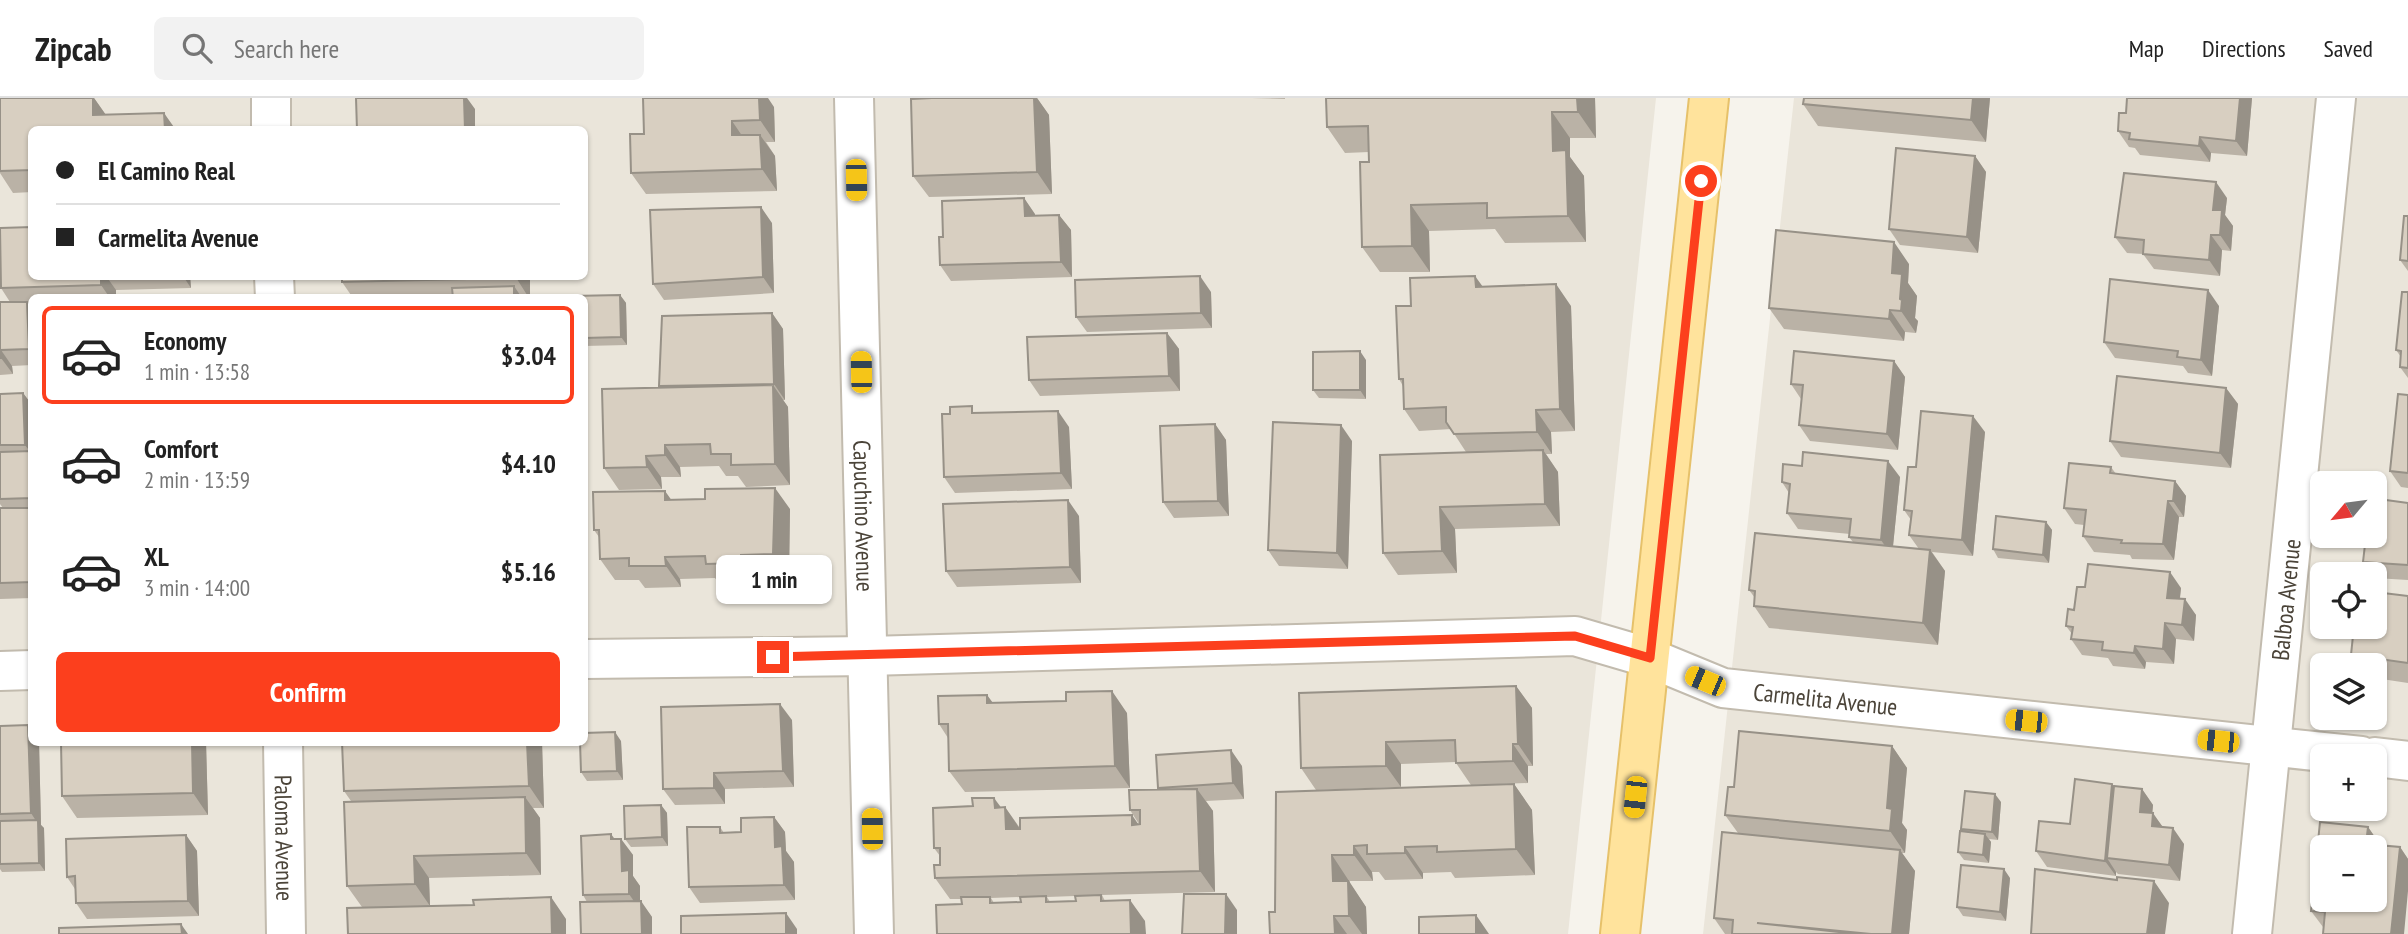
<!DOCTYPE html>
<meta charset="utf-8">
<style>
body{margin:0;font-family:"PT Sans Narrow",sans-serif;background:#f2f2f2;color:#222;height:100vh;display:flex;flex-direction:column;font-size:26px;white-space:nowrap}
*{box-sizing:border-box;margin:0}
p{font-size:23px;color:#767676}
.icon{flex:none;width:38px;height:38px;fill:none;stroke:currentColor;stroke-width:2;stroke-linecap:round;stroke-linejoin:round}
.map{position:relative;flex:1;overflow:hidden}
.panel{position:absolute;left:28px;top:196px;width:560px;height:452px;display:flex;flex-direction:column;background:#fff;border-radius:10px;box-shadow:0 2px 5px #0004}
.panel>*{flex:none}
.top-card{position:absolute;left:28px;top:28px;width:560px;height:154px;border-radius:10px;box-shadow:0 2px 5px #0004;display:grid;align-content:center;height:154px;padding:0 28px;background:#fff}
.needle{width:46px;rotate:241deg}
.buttons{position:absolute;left:2310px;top:373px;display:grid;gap:14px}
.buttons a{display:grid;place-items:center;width:77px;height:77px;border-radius:10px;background:#fff;box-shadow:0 2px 5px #0004;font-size:35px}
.end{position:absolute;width:32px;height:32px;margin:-16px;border:9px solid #fc3f1d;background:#fff;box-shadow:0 0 0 4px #fff}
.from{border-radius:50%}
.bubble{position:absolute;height:49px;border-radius:10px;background:#fff;box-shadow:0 2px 5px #0004;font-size:23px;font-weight:800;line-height:49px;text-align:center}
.car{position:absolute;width:21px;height:42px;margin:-21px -10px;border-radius:9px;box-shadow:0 0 5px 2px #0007;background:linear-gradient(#f5c518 24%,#345 0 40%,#f5c518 0 76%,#345 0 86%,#f5c518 0)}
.top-card b{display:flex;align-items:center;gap:24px;height:66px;font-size:26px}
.top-card b+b{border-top:2px solid #e0e0e0}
.top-card i{width:18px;height:18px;background:#222}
ul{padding:12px 0 0;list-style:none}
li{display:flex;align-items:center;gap:21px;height:98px;margin:0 14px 10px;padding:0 14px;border:4px solid transparent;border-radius:10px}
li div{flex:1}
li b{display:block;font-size:26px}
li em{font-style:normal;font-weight:800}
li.active{border-color:#fc3f1d}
li>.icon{width:63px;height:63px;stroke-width:1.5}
.primary-button{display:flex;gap:14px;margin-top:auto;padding:14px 28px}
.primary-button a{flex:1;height:80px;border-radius:10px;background:#fc3f1d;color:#fff;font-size:28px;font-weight:800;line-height:80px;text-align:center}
header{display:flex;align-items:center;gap:42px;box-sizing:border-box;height:98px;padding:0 35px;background:#fff;border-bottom:2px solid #e0e0e0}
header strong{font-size:33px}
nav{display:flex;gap:38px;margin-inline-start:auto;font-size:24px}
.search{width:490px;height:63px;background:#f2f2f2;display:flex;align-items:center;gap:18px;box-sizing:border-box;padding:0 24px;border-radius:10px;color:#767676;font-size:26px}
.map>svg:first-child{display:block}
.residential{fill:#eae5da;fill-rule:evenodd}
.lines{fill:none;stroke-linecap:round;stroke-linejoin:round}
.minor-casing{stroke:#c2bbae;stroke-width:42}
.tertiary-casing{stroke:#c2bbae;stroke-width:42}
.primary-casing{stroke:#e6c16a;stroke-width:42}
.minor{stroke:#fff;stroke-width:38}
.tertiary{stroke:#fff;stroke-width:38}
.primary{stroke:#ffe39c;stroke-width:38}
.wall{fill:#bab2a6;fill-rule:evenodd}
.shaded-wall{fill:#979187}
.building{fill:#d8cfc1;stroke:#979187;stroke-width:2;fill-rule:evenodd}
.route{stroke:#fc3f1d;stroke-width:9}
.labels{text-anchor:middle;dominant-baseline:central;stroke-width:5;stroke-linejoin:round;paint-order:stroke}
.street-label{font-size:24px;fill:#4b4439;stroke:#fff}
</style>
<header>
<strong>Zipcab</strong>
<div class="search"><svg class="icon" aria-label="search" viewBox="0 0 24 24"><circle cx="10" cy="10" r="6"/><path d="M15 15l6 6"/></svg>Search here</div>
<nav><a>Map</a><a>Directions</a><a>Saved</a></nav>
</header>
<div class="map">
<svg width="2408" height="836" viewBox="0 0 2408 836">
<rect width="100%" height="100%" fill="#f6f3ec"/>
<path class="residential" d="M0,0H1656L1568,836H0ZM32,32H584V178H32ZM32,200H584V644H32Z
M1794,0H2408V836H1703ZM2322,385H2375V438H2322ZM2322,476H2375V528H2322ZM2322,567H2375V620H2322ZM2322,658H2375V710H2322ZM2322,749H2375V802H2322Z"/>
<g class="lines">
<g class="minor-casing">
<g id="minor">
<path d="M271,0V32"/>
<path id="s1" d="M854,0L874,836"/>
<path d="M274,178L275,200"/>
<path id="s2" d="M1650,560L1723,590L2361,658"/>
<path id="s3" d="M283,644L286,836"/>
<path d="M2375,659L2408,663"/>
<path id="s4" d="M2252,836L2336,0"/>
</g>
</g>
<g class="tertiary-casing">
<path id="tertiary" d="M584,561L869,558L1575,538L1650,560
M0,573L32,572"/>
</g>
<g class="primary-casing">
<path id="primary" d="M1620,836L1709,0"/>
</g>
<use href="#minor" class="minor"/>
<use href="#tertiary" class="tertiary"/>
<use href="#primary" class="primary"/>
</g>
<path class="wall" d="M0,0H94L106,17L32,32V94L13,95L0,75Z
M932,0H1037L1049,17L1052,96L929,99L913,78Z
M1252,0H1285V1Z
M1326,0H1595L1596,40H1570V59L1584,78L1586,144L1505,145L1495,131L1429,133L1430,174H1380L1362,149L1369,64V54L1345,55L1327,29Z
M1804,0H1990L1986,44L1818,28L1803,6Z
M2127,0H2252L2247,58L2211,55L2210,64L2140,57L2135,50L2129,49L2118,33L2126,15Z
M774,9L775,44H766L775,58L777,93L646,96L631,75L644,36Z
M1975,58L1986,74L1978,155L1900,147L1889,131Z
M1024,100L1035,117H1059L1071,132L1072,179L951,183L940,167L943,139Z
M2227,100L2225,117L2233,128L2231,153L2222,152L2220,178L2154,171L2143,156L2127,155L2115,139Z
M2408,118V173L2400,162Z
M772,125L774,195L664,202L653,186Z
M1909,166L1908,185L1917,198L1915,220L1918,223L1916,235L1905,234L1904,243L1784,231L1769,210Z
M32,178H190L191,190L116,192V200H32V267L12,268L13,276L0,277V204H10L1,190Z
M342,178H530V200H353L342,184Z
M1483,189L1571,208L1575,333L1551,334L1552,356H1546L1558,374L1560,428L1455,431L1457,475L1398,477L1383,455L1466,354L1451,331L1419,333L1404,311L1403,288L1399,281L1411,208Z
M1211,194L1212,230L1087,234L1076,219Z
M2408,194V280L2400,269L2401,259L2396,252Z
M620,197L626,205L627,247L584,248V200Z
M2219,208L2212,278L2188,275L2183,268L2115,260L2104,244Z
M772,215L783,231L785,302H783L788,309L790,387L746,389L738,378H726L719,368L680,369L681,379H661L662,391L619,392L604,370L660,290L659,288Z
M1167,235L1179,251L1180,293L1040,298L1029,282Z
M1366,262V301L1319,300L1313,292Z
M1894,263L1905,279L1898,352L1810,343L1799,327L1801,301L1791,286Z
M2226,290L2238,306L2231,370L2121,359L2110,343Z
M23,295L32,307V500L0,501V410H3L0,406V296Z
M2408,297V390L2401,389L2390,373Z
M977,315L1069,329L1072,391L955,395L944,379Z
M1215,326L1226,342L1229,418L1174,420L1163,404Z
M1985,334L1973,458L1932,454L1945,473L1938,547L1769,530L1754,508L1755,500L1749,492L1853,444L1849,439L1850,436L1798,431L1787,415L1789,395L1782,384L1900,379L1893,448L1919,451L1909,437L1911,422L1904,412L1916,369Z
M1352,343L1348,471L1279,468L1268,452Z
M2111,369L2116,376L2175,383L2186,398L2184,419H2179L2174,462L2132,461L2130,457L2094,454L2083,438L2084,427L2075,426L2064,410Z
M671,402L790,411L789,477L756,479L757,487L721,488L715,480L680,481L681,489L645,490L639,482H615L600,461L599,439L594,432Z
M2408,405V482L2375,480V476H2372L2363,464L2375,438L2384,424Z
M1079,418L1081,485L957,489L946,473Z
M2046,424L2052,432L2049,465L1998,460L1993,451Z
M2181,490L2180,501L2196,517L2194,543L2176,541L2174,566L2146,564L2145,571L2113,568L2108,560L2082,557L2071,541L2072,536L2066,528L2074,512Z
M2408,498V585L2375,580V567H2358L2351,557Z
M1516,588L1532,610L1533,668H1528V685L1471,687L1456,665V664L1401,666V689L1316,692L1301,670Z
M987,597L993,605L1127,615L1130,690L965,694L949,673L948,640L939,626Z
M792,622L794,689L725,691V706L675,707L663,691Z
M28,627L32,632V644H39L41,727L44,730L45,773L2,774L0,771V628Z
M621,643L623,682L587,683L581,674Z
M206,644L208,717L77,720L62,698Z
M542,644L544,710H533L540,720L541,777L429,780L430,808L566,821V836H348L362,809L347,788L351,703L344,693Z
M1892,648L1907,670L1902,725L1907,732L1905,755H1902L1915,773L1909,836H1725L1714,820L1738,735L1725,717L1734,689Z
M1242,668L1244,701L1206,703L1213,713L1215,794L1102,797L1105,803L1145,823L962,806L961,801H950L935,780L940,767V758L934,750L1001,709H1005L1020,730L1139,726L1130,712L1159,692L1158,690ZM1075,798L1076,803L1050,804L1047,799ZM1020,799L1021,804L994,805L991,800Z
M1514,686L1532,712L1535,777L1455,780L1451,774L1423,775V781L1385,782L1379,774H1372L1373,783H1350V786L1366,809L1367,836H1270L1275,814L1276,694Z
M2112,686L2114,689L2142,691L2153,707L2152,715L2163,729L2184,746L2180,783L2118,776L2116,774V778L2047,769L2036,753L2070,726Z
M2001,704L1998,742L1989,741L1991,744L1989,765L1964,762L1958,754L1963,733L1961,731Z
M661,707L667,715L668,748L631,749L625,741Z
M774,719L785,734L786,753L794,764L795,802L700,805L689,789L720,729L724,735L741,734Z
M2368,729L2379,745V747L2400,749L2408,761V793L2323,829L2311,813Z
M186,737L197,753L199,818L87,821L76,805L75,791L67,779Z
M615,741H621L633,757V778L640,788V803L652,819L587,804L583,797Z
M2010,780L2006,823L1963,818L1957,809Z"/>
<path class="shaded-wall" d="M93,0H94L108,20L93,17Z
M464,0H467L475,11V32H465Z
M759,0H768L774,9L775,44L760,22Z
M1034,0H1037L1049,17L1052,96L1037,74Z
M1577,0H1595L1596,40L1578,14Z
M1973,0H1990L1986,44L1971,22Z
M2240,0H2252L2247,58L2236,43Z
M1552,14L1570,40V59L1584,78L1586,144L1568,118L1553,53Z
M164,15L176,32H165Z
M732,23L747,45L732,37Z
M760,37L775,58L777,93L762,71Z
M2200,39L2211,55L2210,64L2199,48Z
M1975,58L1986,74L1978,155L1967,139Z
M2216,84L2227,100L2225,117L2233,128L2231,153L2220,137L2213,112Z
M1024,100L1035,116L1036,134L1025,118Z
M1411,107L1429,133L1430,174L1412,148Z
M761,109L772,125L774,195L763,179Z
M1059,117L1071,132L1072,179L1061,164Z
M2211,137L2222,152L2220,178L2209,162Z
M1894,144L1909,166L1908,185L1917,198L1915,220L1918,223L1916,235L1901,213L1900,201L1892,175Z
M101,178H106L116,192V200H110L101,187Z
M183,178H190L191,190Z
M515,178H530V200H529Z
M1200,178L1211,194L1212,230L1201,215Z
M1475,178L1491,200L1476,189Z
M1556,186L1571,208L1575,333L1560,311Z
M514,188L522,200H514Z
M2208,192L2219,208L2212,278L2201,262Z
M620,197L626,205L627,247L621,239Z
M27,204L32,209V256L29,251Z
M1890,212L1905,234L1904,243L1889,221Z
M772,215L783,231L785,302L774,286Z
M1167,235L1179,251L1180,293L1169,278Z
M1,252L12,268L13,276L1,260Z
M1360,253L1366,262V301L1360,292Z
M1894,263L1905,279L1898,352L1887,336Z
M773,287L788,309L790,387L775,366Z
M2226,290L2238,306L2231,370L2220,355Z
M23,295L32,307V356L25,347Z
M1536,312L1551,334L1552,356L1537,334Z
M1058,313L1069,329L1072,391L1061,375Z
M1973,318L1985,334L1973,458L1962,442Z
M1215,326L1226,342L1229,418L1218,403Z
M1341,327L1352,343L1348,471L1337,455Z
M665,347L680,369L681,379L665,357Z
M1543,352L1558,374L1560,428L1545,406Z
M646,358L661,379L662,391L647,369Z
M1888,363L1900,379L1892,458L1881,442Z
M2175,383L2186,398L2184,419L2173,403Z
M775,390L790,411L789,477L773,456Z
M665,393L680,414L665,402Z
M1068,402L1079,418L1081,485L1070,469Z
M2168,403L2179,419L2174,462L2163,446Z
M1440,409L1455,431L1457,475L1442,453Z
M2046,424L2052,432L2049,465L2043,457Z
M1930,452L1945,473L1938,547L1923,525Z
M741,457L756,479L757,487L741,465Z
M665,459L680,481L681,489L666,468Z
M2170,474L2181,490L2178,515L2167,500Z
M2185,501L2196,517L2194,543L2182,527Z
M2165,525L2176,541L2174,566L2163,551Z
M2135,548L2146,564L2145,571L2134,555Z
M1516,588L1532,610L1533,668L1518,646Z
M1112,593L1127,615L1130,690L1115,668Z
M987,597L1002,618L987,605Z
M780,606L792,622L794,689L783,673Z
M28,627L32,632V644H39L41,727L44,730L45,773L39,765L38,726L31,715Z
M615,634L621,643L623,682L617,673Z
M192,644H206L208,717L193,695Z
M527,644H542L544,710L529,688Z
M1386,644L1401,666V689L1386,668Z
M1513,646L1528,668V685L1513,663Z
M1892,648L1907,670L1902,725L1907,732L1905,755L1890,733L1887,710Z
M1231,652L1242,668L1244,701L1233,685Z
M714,675L725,691V706L714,690Z
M1514,686L1532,712L1535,777L1516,751Z
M2112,686L2123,702L2107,760L2116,774V778L2105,763Z
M1197,691L1213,713L1215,794L1200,773Z
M2142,691L2153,707L2151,730L2140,714Z
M1995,696L2001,704L1998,742L1992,734Z
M525,699L540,720L541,777L526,755Z
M994,700L1006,716L1005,709L1020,731H1006L995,710Z
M661,707L667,715L668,748L662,739Z
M2153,715L2164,731L2152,728Z
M1132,717L1147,739L1132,727Z
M774,719L785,734L786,753L794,764L795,802L784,787L775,749Z
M2368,729L2379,745L2377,761L2366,746Z
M2173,730L2184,746L2180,783L2169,767Z
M611,736L622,751L621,741L633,757V778L640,788V812L629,796L611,741Z
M1985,736L1991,744L1989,765L1983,757Z
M186,737L197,753L199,818L188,803Z
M1354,748L1372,774L1373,783L1354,757Z
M1405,749L1423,775V781L1405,755Z
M2400,749L2408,761V793L2404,836H2391Z
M1900,752L1915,773L1909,836H1892Z
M1332,757L1366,809L1367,836H1362L1349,818L1333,783Z
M414,758L429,780L430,808L415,786Z
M2004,771L2010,780L2006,823L2000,814Z
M2154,783L2169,805L2165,836H2147Z
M1226,796L1237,812V836H1225Z
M551,799L566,821V836H552Z
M1130,802L1145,823L1146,836H1131Z
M641,803L652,819V836H642Z
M786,815L797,831V836H786Z
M1476,817L1489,836H1476Z
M1334,818L1347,836H1335Z
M181,826L188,836H182Z"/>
<path class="building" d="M0,0H93V17L164,15L165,32H32V72L0,73Z
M356,0H464L465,32H357Z
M643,0H759L760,22L732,23V37H760L762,71L631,75L630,36H644Z
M932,0H1034L1037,74L913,78L911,1Z
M1326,0H1577L1578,14H1552L1553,53L1566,52L1568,118L1487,120V105L1411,107L1412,148L1362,149L1360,64H1369L1368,28L1327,29Z
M1804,0H1973L1971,22L1803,6Z
M2127,0H2240L2236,43L2200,39L2199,48L2129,41L2130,35L2118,33L2119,15H2126Z
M1896,50L1975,58L1967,139L1889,131Z
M2124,75L2216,84L2213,112H2222L2220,137H2211L2209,162L2143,156L2144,142L2115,139Z
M1024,100L1025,118L1059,117L1061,164L940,167L939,139H943L942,103Z
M761,109L763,179L653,186L650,112Z
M2404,118H2408V163L2400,162Z
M32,129V178H101V187L1,190L0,130Z
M1776,132L1894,144L1892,175L1902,176L1900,201L1902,202L1901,213L1890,212L1889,221L1769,210Z
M342,178H515V180L342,184Z
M1200,178L1201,215L1076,219L1075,182Z
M1475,178L1476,189L1556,186L1560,311L1536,312L1537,334L1454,336L1446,324V309L1404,311L1403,281H1399L1396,208H1411L1410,180Z
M2110,181L2208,192L2201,262L2177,259L2178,253L2104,244Z
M514,188V200H453L452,190Z
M2402,194H2408V270L2400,269L2401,253L2396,252Z
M620,197L621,239L584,240V200H572V198Z
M0,204H27L29,251L1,252V260H0Z
M772,215L774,286L659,288L662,218Z
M30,219H32V265Z
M1167,235L1169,278L1029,282L1027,239Z
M1360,253V292H1313V254Z
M1794,253L1894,263L1887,336L1799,327L1803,287L1791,286Z
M2117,278L2226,290L2220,355L2110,343Z
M773,287L775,366L731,367V356H711L710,346L665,347V357L646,358L647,369L604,370L602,291Z
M23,295L25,347H0V296Z
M2398,296L2408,297V375L2390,373Z
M972,308V315L1058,313L1061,375L944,379L942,316H950V309Z
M1921,313L1973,318L1962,442L1909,437L1912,413L1904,412L1908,369H1916Z
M1273,324L1341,327L1337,455L1268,452Z
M1215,326L1218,403L1163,404L1160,328Z
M1543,352L1545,406L1440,409L1442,453L1383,455L1380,357Z
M32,353V400L0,401V354Z
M1803,354L1888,363L1881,442L1849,439L1851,421L1787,415L1790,386L1782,384L1783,366L1802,368Z
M2069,365L2111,369L2110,375L2175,383L2173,403H2168L2163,446L2121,445L2122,442L2083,438L2086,412L2064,410Z
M775,390L773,456L741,457V465L706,466L705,458L665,459L666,468H629V460L600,461L599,432H594L593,394L665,393V402L705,401V391Z
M1068,402L1070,469L946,473L943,406Z
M2386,402L2408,405V467L2363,464L2366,438H2375V423L2384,424Z
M0,410H32V484L0,485Z
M1996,418L2046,424L2043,457L1993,451Z
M1755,435L1930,452L1923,525L1754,508L1755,493L1749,492Z
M2088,466L2170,474L2167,500L2185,501L2182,527L2165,525L2163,551L2135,548L2134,555L2102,552L2103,544L2071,541L2073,529L2066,528L2068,511L2074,512L2077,489H2085Z
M2375,494L2408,498V565L2351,557L2354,528H2375Z
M1516,588L1518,646H1513V663L1456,665L1455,642L1386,644V668L1301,670L1299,595Z
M1112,593L1115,668L949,673L948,626H939L938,598L987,597V605L1066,603V594Z
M780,606L783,673L714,675V690L663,691L661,609Z
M28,627L31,715L0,716V628Z
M1739,633L1892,648L1887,710L1892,711L1890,733L1725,717L1728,689H1734Z
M615,634L617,673L581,674L580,644H584V635Z
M61,644H192L193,695L62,698Z
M342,644H527L529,688L344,693Z
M1231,652L1233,685L1158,690L1156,657Z
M2075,681L2112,686L2105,763L2036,753L2039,723L2070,726Z
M1514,686L1516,751L1437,754V748L1405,749V755L1367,756V747L1354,748V757H1332L1333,783H1348L1349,818H1334L1335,836H1270L1269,814H1275L1276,694Z
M2114,688L2142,691L2140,714L2153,715L2152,728L2173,730L2169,767L2107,760Z
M1197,691L1200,773L935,780L934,767H940V750H934L933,710L973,708L972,700H994L995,710L1005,709L1006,731H1020V720L1132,717V727L1140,726V712H1130L1129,692Z
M1965,693L1995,696L1992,734L1961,731Z
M525,699L526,755L414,758L415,786L347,788L344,704Z
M661,707L662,739L625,741L624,708Z
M774,719L775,749L782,748L784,787L689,789L687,729H720V735L741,734V720Z
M38,722L39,765L0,766V723Z
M2320,724L2368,729L2366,746L2400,749L2391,836H2323L2325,814L2311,813ZM2322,749H2375V802H2322Z
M1960,733L1985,736L1983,757L1958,754Z
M1722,734L1900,752L1892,836H1871L1757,825L1857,836H1732L1733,822L1714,820Z
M611,736V741H621L622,773L629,772V796L583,797L581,738Z
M186,737L188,803L76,805L75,778L67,779L66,741Z
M1961,767L2004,771L2000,814L1957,809Z
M2035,771L2117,782V779L2154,783L2147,836H2031Z
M1184,796H1226L1225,836H1182Z
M1101,797V803L1130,802L1131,836H937L936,807L962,806L961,799H990V805L1021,804L1020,799L1046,798V804L1076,803L1075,798Z
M551,799L552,836H348L347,810L474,807L473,802Z
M641,803L642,836H581L580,804Z
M786,815V836H681V818Z
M1476,817V836H1419V819Z
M181,826L182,836H59V830Z"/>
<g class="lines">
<path class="route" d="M773,559L1575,538L1650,560L1701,83"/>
</g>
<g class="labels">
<g class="street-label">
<text stroke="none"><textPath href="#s1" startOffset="418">Capuchino Avenue</textPath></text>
<text stroke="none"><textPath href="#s4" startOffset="336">Balboa Avenue</textPath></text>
<text stroke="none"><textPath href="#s2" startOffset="182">Carmelita Avenue</textPath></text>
<text stroke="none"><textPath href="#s3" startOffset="96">Paloma Avenue</textPath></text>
</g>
</g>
</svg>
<div class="buttons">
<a><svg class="needle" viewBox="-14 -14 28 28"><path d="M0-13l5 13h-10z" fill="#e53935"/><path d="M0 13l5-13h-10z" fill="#767676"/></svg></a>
<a><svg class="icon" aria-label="locate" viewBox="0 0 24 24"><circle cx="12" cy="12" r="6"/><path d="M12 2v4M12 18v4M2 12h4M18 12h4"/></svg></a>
<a><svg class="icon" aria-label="layers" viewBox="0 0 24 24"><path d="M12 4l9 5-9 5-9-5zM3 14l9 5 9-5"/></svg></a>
<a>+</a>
<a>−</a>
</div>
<i class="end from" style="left:1701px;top:83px"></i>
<i class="end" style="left:773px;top:559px"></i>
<div class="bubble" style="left:716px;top:457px;width:116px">1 min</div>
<i class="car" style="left:856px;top:82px;rotate:179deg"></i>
<i class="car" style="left:861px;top:274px;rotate:359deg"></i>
<i class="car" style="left:1705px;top:583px;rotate:293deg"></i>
<i class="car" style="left:2026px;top:623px;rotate:276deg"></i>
<i class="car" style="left:2218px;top:643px;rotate:276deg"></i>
<i class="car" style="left:1635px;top:699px;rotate:186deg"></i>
<i class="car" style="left:872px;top:731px;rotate:359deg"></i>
<div class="top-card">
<b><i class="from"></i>El Camino Real</b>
<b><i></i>Carmelita Avenue</b>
</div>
<section class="panel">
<ul>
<li class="active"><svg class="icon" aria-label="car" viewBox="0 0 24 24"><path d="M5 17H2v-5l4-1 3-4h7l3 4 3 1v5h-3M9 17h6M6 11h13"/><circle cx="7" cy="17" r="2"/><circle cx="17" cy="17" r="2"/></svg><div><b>Economy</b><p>1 min · 13:58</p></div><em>$3.04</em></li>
<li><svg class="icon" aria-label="car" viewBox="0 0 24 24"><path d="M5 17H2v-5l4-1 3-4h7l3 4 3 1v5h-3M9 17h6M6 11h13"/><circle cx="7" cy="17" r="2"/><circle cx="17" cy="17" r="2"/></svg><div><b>Comfort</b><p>2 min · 13:59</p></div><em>$4.10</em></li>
<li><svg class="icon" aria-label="car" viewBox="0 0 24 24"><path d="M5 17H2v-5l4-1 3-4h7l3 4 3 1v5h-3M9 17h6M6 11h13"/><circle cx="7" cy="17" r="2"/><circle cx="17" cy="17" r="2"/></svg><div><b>XL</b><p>3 min · 14:00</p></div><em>$5.16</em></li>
</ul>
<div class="primary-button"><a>Confirm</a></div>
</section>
</div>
